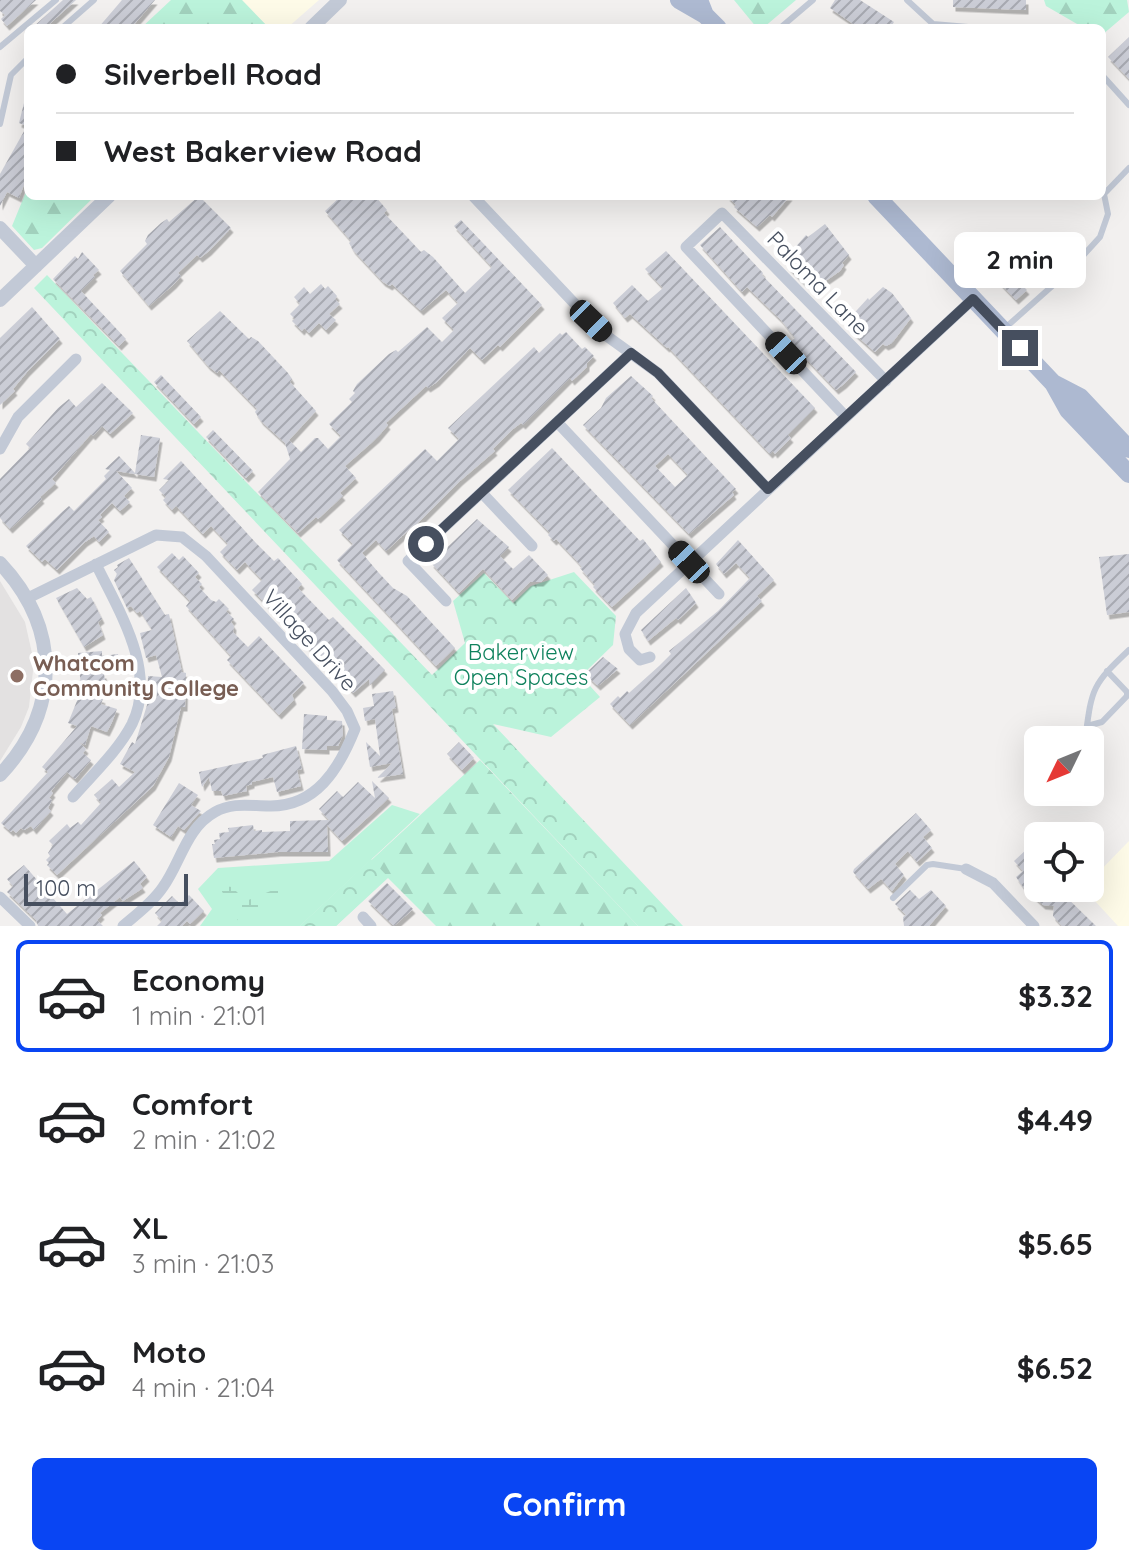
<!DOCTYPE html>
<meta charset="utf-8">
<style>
body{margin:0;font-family:Quicksand,sans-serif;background:#f6f6f6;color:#202124;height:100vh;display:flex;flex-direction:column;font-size:30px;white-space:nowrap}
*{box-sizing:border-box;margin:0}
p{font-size:26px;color:#757577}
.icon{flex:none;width:44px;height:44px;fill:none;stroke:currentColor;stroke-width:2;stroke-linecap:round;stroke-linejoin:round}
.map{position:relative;height:926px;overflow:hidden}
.drawer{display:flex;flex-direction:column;background:#fff;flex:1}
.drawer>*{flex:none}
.hud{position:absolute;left:24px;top:24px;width:1082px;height:176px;border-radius:12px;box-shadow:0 8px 32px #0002;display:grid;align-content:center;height:176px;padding:0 32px;background:#fff}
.needle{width:52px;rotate:227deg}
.tools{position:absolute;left:1024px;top:726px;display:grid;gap:16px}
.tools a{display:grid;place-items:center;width:80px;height:80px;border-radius:12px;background:#fff;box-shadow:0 8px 32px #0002;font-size:40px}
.scale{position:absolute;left:24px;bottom:20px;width:164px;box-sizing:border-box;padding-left:8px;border:4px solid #464f5f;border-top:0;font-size:22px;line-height:28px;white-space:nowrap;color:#464f5f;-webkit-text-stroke:6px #fff;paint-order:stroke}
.end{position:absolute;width:36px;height:36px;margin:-18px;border:10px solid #464f5f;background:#fff;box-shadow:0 0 0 4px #fff}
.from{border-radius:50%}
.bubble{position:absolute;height:56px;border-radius:12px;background:#fff;box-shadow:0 8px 32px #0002;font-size:26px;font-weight:700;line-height:56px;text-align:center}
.car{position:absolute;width:24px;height:48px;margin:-24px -12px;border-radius:10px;box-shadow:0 0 6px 2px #0007;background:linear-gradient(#222 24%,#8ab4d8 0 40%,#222 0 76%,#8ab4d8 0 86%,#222 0)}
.hud b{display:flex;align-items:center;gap:28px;height:76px;font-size:30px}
.hud b+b{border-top:2px solid #e0e0e0}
.hud i{width:20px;height:20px;background:#202124}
ul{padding:14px 0 0;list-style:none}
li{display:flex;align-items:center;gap:24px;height:112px;margin:0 16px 12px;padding:0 16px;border:4px solid transparent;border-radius:12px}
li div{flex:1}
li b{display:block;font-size:30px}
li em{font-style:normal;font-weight:700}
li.active{border-color:#0945f3}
li>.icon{width:72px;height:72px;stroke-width:1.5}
.button{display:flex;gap:16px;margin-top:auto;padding:16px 32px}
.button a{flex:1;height:92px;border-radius:12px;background:#0945f3;color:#fff;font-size:32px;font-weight:700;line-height:92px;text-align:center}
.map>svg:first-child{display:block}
.commercial{fill:#fefbe8}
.education{fill:#e3e1e1}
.green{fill:#bbf3db}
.forest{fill:url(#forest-firs)}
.wetland{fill:url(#wetland-marsh)}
.park{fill:url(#park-crowns)}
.building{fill:url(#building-hatch);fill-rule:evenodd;filter:url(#shadow)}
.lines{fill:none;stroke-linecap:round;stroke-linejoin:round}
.service{stroke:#c2c9d6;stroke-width:6}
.minor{stroke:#c2c9d6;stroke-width:11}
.tertiary{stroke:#c2c9d6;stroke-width:14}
.primary{stroke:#adb9d1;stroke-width:18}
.route{stroke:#464f5f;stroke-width:10}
.education-dot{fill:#8d6e63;stroke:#fff;stroke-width:3}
.labels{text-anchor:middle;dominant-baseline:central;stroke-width:8;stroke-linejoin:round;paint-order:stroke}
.street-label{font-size:22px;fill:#464f5f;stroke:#fff}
.park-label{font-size:22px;fill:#0f825d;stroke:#fff}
.education-label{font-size:22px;font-weight:bold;fill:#785e54;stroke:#fff;text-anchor:start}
</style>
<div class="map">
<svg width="1129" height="926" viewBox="0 0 1129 926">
<defs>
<pattern id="forest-firs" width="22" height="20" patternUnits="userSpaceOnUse" patternTransform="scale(2)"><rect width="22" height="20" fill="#bbf3db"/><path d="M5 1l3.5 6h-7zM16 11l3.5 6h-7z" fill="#a2d2be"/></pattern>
<pattern id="wetland-marsh" width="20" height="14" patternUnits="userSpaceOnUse" patternTransform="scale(2)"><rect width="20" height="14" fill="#bbf3db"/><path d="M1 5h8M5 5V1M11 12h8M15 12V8" fill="none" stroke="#a2d2be"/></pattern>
<pattern id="park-crowns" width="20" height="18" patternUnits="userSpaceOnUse" patternTransform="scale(2)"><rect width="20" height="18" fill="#bbf3db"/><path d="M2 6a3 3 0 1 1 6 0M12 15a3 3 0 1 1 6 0" fill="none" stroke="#a2d2be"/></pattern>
<pattern id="building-hatch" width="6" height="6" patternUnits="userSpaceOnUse" patternTransform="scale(2)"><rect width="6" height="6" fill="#cbcdd6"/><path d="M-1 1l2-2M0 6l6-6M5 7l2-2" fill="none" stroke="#a7a9b1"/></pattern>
<filter id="shadow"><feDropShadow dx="2.5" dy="4.5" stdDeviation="0" flood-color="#0004"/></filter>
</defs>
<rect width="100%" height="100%" fill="#f2f0ef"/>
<path class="commercial" d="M242,0H319L287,28H269Z
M1129,841V926H1118L1083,888H1090V881Z"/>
<path class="education" d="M0,581L25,622L34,662L29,707L21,727L0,761Z"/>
<path class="green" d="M392,805L420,814L300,926H200L212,909L198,889L218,868L329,861Z"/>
<path class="forest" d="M171,0H242L269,28H141Z
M734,0H796L763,28H757Z
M1044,0H1127L1129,12L1102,35V28H1084L1046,6Z
M28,187V196H95L42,248L34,250L12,226Z
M480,760L638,926H436L388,878L336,926H300Z"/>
<path class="wetland" d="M281,872L280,896L254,916L256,926H240L230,899L214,885L232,887L246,901L273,890Z"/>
<path class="park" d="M47,275L432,675L465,643L453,601L484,573L513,603L531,586L574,572L616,616L613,645L581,676L600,697L551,737L493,724L683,926H638L34,288Z
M371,859L388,877L336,926H300Z"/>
<path class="building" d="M0,0H36L7,26L1,19L5,15L0,11Z
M63,0H76L45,28H32Z
M122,0H155L131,28H98Z
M835,0H860L894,22L890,28H859L830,8Z
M953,0H1026V10L953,7Z
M1129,37V79L1108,57Z
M25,99H28V174L19,198L7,192L0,206V174L27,126L19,123Z
M199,196L231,228L209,251L200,258L197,255L178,273L181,276L174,284L149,306L120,271L147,244L145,241L148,235L161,223L167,219L169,222Z
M341,196H375L387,210L384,213L406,236L421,252L424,250L433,257L465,293L492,267L454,226L461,220L542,305L500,347L498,345L482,360L470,348L437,382L428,388L426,386L386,423L388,425L377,438L345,466L356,478L340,493L343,496L318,519L316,517L298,533L258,492L290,459L285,443L261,421L255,412L257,409L219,370L217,373L208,366L187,341L220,311L249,339L251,337L258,341L288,373L292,379L290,382L316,411L289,440L301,452L315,438H318L328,449L341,436L329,424L352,402L349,399L355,393L353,391L357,384L389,354L396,350L398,352L427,327L442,342L454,330L442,318L458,303L446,290L421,311L392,284L390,286L383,282L353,250L349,243L351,241L325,211Z
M727,196H790L772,217L770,215L757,227L734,207L736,205Z
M825,224L849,255L842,263L844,265L840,271L814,289L806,281L804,283L788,267L791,265L785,259L806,235L808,237Z
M720,227L763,273L762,275L856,372L844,384L836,390L790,342L795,338L781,320L747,287L742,292L700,245Z
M666,251L815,408L788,435L791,438L775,454L773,451L770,454L668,347L667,348L630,314L625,318L613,303L632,285L648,301L663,288L645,269Z
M82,252L99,270L93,275L95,277L81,291L126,339L119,346L53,279L75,256L78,259Z
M1007,262L1014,270L1011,274L1027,290L1016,300L993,276Z
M321,284L325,289L328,286L337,296L335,299L340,304L329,314L336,320L326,330L319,323L309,333L304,328L302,331L292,321L295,319L290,314L300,304L294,297L304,287L310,294Z
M883,287L892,293L911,318L892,343L886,346L883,344L875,352L850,330L852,328L846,322L868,298L869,300Z
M32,307L60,339L27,372L13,389L15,391L0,405V338Z
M566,332L582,349L585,347L594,356L587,363V367L572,381L570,378L523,425L521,423L513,429L493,449L495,451L460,481L413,528L412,527L386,551L376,540L362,553L378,572L393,588L407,596L455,648L436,666L337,560L353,544L339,530L425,449L437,461L459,439L448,428L534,347L539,353L560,333L562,335Z
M161,375L201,417L194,424L154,382Z
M631,376L653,396L651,398L736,489L732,492L734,495L689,534L583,425L601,408L606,398ZM668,454L688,475L675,487L655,466Z
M102,383L133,413L110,434L102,426L93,436L91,434L52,479L56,483L40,497L42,499L10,529L0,518V479L30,448L26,444L58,408L69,399L76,407Z
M213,430L253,471L246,478L206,437Z
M141,435L160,438L154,477L116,471L132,488L124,496L130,502L120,511L112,503L100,515L102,517L98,520L109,532L99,542L94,536L85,542L57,570L45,559L42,562L26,546L63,511L69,506L74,511L106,479L104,476L110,470L105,469L119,456L135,473Z
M552,448L640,541L643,539L661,562L612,607L593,587L595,585L580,568L582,567L576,560L556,539L554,541L548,535L550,533L508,490Z
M181,461L256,543L274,561L278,558L302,584L298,588L329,620L333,617L385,670L370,685L369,679L353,693L344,683L347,680L330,661L325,666L282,620L291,611L279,598L269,607L252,590L262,580L245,562L237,570L220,552L228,544L211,526L203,534L176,506L172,510L163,500L166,497L159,490L169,480L163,479Z
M477,519L509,547L500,556L513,569L529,555L548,575L541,582H530L512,600L483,569L459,593L431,563Z
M738,540L774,580L757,596L762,601L630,725L610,704L618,696L620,698L627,691L629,693L659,666L671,654L669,651L718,611L750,578L736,563L724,574L716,564Z
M172,553L179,560L183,556L199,573L195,577L202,584L199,587L211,600L216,602L219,599L229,609L226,611L234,619L231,622L234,626L233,632L248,647L259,636L304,683L292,695L294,700L279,715L227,660L231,656L186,606L190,601L157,567Z
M1129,554V612L1107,615L1099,557Z
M129,558L165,615L169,614L182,672L186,673L185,707H181L169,757L153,786L57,875L47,865L49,863L46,860L50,856L48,853L53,845L49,841L67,824L70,828L78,822L81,825L101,803L94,795L112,779L119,787L135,772L120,764L132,742L135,744L147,705L148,676L162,677L156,655L146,658L140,633L152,630L140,611L137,613L131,606L127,608L114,580L117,574L114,570L118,567L117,565Z
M77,588L87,599L91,597L102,619L98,622L103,635L84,647L56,598Z
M686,588L696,603L678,620L676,618L648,641L641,630Z
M102,651V656L118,654L120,664L82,674H104L106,686L81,688L78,653Z
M603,657L618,669L598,686L585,674Z
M81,691L103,699L101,704L117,709L112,722L107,732L91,726L85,745L79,742L86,749L83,753L91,760L75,779L67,772L51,791L53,793L49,798L52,800L48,808L51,811L34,830L31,826L24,830L21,828L16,833L13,830L11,832L1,823L48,772L42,767L77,726L68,723Z
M393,691L396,708L392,709L403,774L377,778L392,763L370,767L366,742L380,756L375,719L365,721L363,708L374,706L372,694Z
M304,714L327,716V720L342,721L343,735L338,746H327V750L302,749Z
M459,742L474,758L462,770L447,754Z
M296,746L302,769L297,770L301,786L277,792L273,777L252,782V784L246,786L247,791L223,796L221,791H212L209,777L202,787L199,772L263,758L262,755Z
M372,781L389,798L342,841L327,825L328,852H278L214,858L212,844H215L214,840L220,839L219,833L229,832L228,828L253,825L254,831L262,830V832L290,831V821L329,820L319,809L337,791L343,797L358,782L375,798Z
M179,783L198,795L191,805L201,811L184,830L178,826L171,837L153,825Z
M916,813L931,830L923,837L932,848L917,862L908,851L895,864L904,875L892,891L881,879L868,889L853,872L854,869Z
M1028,848L1034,854L1031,857L1038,865V888H1057L1096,926H1062L1053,916L1054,906L1043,905L1023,887L1016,877L1023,871L1014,861Z
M134,861L147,877L140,884L143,888L123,901L120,897L100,913L102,915L97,920L103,926H38L36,920L7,892L13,886L7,879L24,865L67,914Z
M387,883L413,909L394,926L368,901Z
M910,890L919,899L931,890L946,906L929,926H904L903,917L906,915L895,904Z
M189,895L204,911L190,924L187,921L182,926H157L162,921L155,913L172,896L180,904Z"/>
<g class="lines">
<path class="service" d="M907,0L933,24L980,28
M62,28L94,0
M780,28L813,0
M0,47L56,0
M1102,75L1129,105
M0,124L11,75L28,58
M1005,328L1069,271L1100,237L1108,214L1104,194L1129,168
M1087,726L1102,722L1127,696V692L1107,671
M1085,740C1092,688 1091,686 1129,650
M893,898L927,865L933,864L966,869"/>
<path class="minor" d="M473,196L591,321L604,334L658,373L768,489
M846,417L686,247L722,213L886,381
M557,422L719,594
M0,449L18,417L76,359
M482,493L532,546
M28,598L156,535L182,537L206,556L332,691L347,711L355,729C339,769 316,807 269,806C250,806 233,802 215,812C186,828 181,862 163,887C153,902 137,914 123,926
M446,601L408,561L631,353
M650,657L640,660L629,649L625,634L636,613L973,299
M73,797C93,774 118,751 132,724C158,671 118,610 96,564
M966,869L993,883L1034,926
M0,897L30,926
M363,917L371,926"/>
<path class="tertiary" d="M311,28L340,0
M0,228L36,266
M0,300L109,196
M0,563C61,628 61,710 0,775"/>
<path class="primary" d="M679,0L705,15
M699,0L705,15L718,28
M876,196L1053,383L1068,410L1129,474
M1053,383L1080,397L1129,449"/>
</g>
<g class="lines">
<path class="route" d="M426,544L631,353L658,373L768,489L973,299L1020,348"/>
</g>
<circle class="education-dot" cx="17" cy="676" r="8"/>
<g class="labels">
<g class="street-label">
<text transform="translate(818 283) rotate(46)">Paloma Lane</text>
<text transform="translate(310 640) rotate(48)">Village Drive</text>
</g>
<g class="park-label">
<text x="521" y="652">Bakerview<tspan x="521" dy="25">Open Spaces</tspan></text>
</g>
<g class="education-label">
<text x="33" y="663">Whatcom<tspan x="33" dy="25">Community College</tspan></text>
</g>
</g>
</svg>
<div class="tools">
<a><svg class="needle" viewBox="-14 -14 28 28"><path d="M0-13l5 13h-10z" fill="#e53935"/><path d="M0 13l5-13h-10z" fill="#757577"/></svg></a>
<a><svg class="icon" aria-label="locate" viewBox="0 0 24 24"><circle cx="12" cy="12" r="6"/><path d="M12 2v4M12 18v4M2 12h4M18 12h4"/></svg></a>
</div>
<div class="scale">100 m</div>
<i class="end from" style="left:426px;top:544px"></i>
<i class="end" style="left:1020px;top:348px"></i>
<div class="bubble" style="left:954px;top:232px;width:132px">2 min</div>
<i class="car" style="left:591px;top:321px;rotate:134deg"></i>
<i class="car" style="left:786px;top:353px;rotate:317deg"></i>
<i class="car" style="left:689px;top:562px;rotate:317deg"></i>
<div class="hud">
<b><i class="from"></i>Silverbell Road</b>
<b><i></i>West Bakerview Road</b>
</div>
</div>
<section class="drawer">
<ul>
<li class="active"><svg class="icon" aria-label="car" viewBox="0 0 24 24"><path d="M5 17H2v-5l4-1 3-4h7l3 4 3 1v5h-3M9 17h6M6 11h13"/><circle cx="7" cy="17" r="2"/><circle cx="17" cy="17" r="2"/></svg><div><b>Economy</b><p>1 min · 21:01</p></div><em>$3.32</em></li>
<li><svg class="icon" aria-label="car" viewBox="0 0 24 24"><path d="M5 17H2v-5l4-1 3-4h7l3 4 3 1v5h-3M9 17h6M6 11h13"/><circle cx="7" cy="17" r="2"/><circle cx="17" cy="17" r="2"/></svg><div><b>Comfort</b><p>2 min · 21:02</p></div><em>$4.49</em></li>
<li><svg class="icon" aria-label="car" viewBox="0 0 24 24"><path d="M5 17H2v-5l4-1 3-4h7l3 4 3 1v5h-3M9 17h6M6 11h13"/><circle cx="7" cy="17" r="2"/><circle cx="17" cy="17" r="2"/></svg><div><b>XL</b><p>3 min · 21:03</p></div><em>$5.65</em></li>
<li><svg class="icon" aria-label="car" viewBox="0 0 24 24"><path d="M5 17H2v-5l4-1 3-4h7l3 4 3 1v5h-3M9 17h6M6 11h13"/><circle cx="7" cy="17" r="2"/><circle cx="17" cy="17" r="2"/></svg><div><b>Moto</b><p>4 min · 21:04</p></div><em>$6.52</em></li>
</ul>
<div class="button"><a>Confirm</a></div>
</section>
